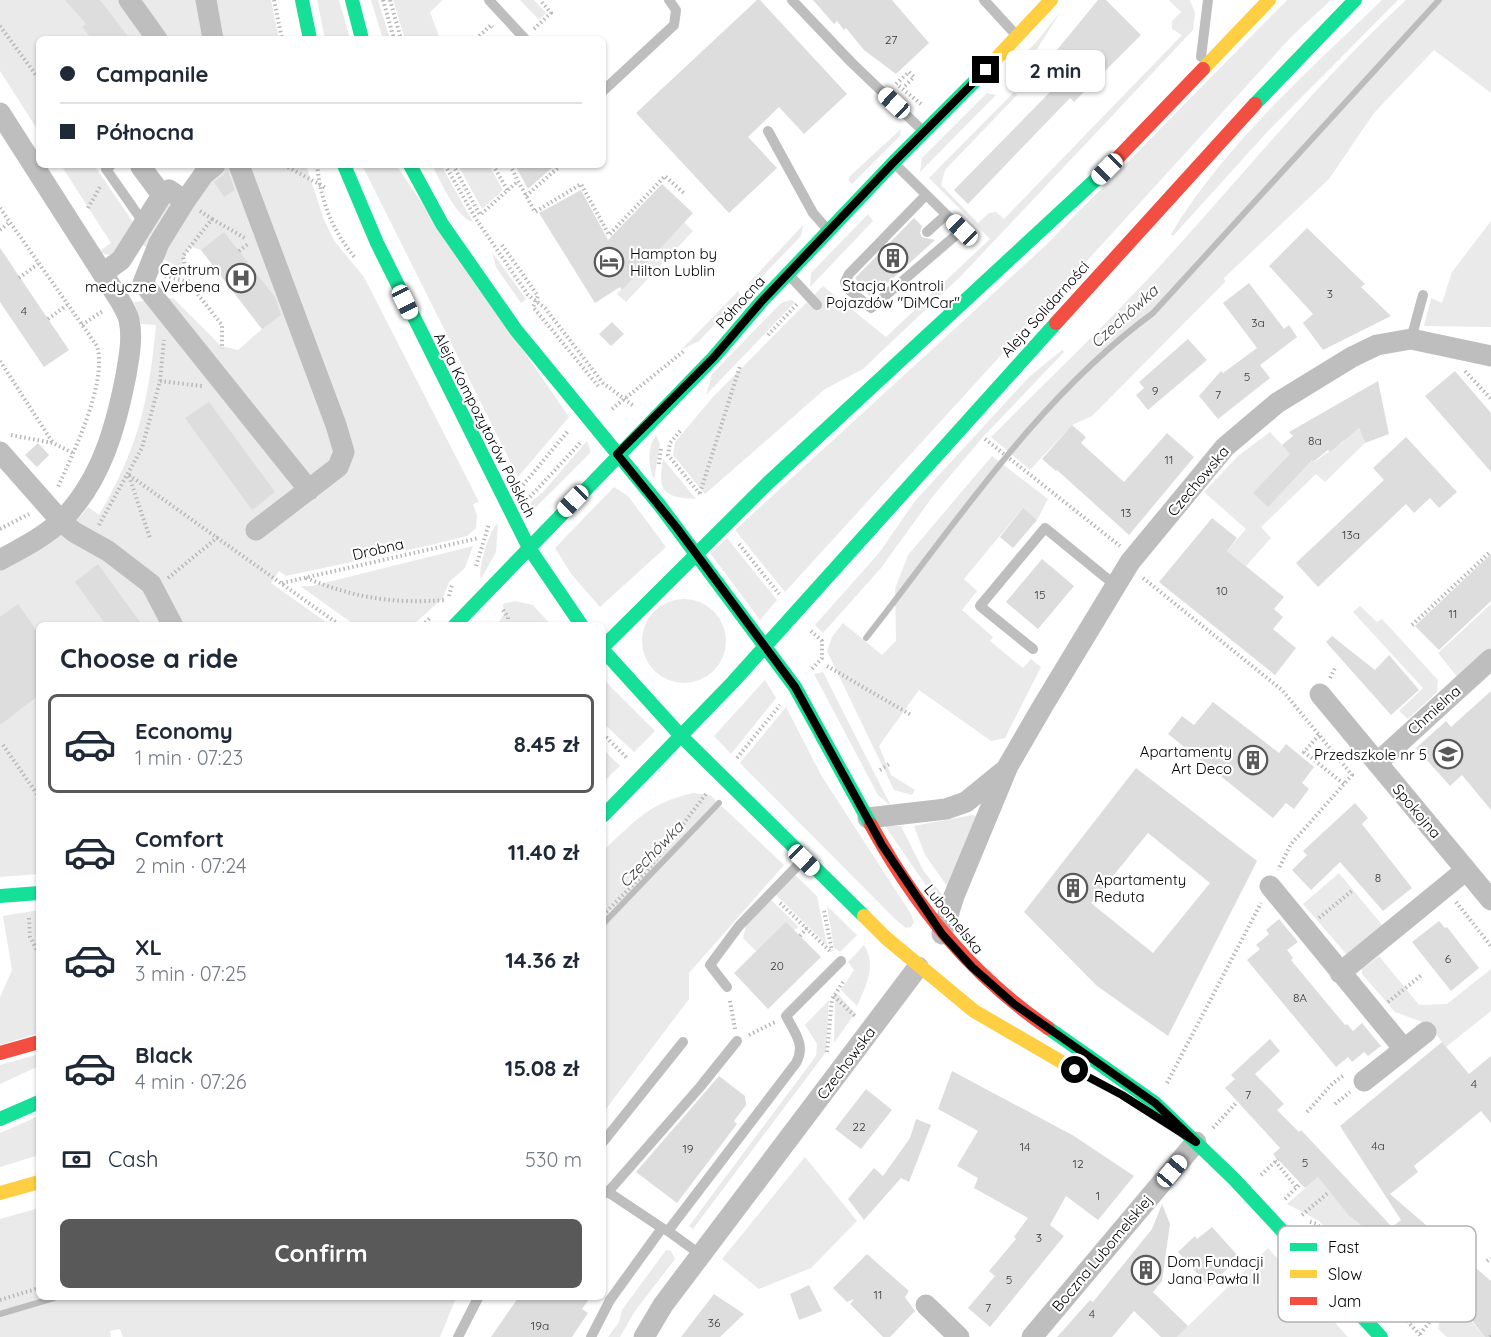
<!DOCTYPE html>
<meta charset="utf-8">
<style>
body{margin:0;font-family:Quicksand,sans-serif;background:#f6f6f7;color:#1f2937;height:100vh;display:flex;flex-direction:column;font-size:22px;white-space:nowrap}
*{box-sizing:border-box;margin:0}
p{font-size:20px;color:#747a83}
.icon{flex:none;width:33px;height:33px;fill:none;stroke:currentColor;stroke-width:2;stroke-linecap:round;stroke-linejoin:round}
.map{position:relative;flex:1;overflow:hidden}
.side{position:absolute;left:36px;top:622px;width:570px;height:678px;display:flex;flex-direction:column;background:#fff;border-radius:9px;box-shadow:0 2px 4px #0004}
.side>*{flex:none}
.banner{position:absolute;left:36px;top:36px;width:570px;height:132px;border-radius:9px;box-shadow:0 2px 4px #0004;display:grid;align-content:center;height:132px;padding:0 24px;background:#fff}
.end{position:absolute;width:27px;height:27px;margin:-14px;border:8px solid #000;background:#fff;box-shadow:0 0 0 3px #fff}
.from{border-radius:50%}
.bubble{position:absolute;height:42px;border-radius:9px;background:#fff;box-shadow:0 2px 4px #0004;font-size:20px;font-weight:700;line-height:42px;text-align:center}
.car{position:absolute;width:18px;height:36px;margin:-18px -9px;border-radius:8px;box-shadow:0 0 4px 2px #0007;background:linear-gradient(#fff 24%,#345 0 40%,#fff 0 76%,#345 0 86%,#fff 0)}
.banner b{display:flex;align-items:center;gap:21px;height:57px;font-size:22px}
.banner b+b{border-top:2px solid #e0e1e3}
.banner i{width:15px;height:15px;background:#1f2937}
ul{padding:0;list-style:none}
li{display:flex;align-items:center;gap:18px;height:99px;margin:0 12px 9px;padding:0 12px;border:3px solid transparent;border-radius:9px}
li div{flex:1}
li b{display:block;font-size:22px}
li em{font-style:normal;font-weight:700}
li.selected{border-color:#595959}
li>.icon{width:54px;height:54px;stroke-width:1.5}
h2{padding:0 24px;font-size:27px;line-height:72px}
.pay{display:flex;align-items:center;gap:15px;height:66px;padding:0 24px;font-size:22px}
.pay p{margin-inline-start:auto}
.action{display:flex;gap:12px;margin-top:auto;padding:12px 24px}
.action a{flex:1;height:69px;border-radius:9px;background:#595959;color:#fff;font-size:24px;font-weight:700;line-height:69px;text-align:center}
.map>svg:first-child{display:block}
.green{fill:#eaeaea}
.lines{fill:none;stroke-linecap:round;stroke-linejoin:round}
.stream{stroke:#bcbcbc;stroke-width:6}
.building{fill:#ddd;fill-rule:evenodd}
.path{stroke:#b8b8b8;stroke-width:4;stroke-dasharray:1.5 3;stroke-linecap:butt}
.lane{stroke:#bebebe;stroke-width:10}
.street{stroke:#bebebe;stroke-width:21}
.fast{stroke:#16e098;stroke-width:14}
.slow{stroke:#ffcf43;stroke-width:14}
.jam{stroke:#f24e42;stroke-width:14}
.route{stroke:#000;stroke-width:8}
.labels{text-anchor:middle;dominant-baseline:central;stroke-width:4.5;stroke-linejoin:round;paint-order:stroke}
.number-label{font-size:12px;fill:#373737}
.poi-label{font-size:15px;fill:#000;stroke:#fff;text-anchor:start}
.street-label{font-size:15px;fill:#000;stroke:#fff}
.water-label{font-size:16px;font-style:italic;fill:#414141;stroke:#fff}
.key{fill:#fff;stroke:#b2b2b2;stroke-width:1.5}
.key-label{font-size:16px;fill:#000}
</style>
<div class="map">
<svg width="1491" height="1337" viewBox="0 0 1491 1337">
<rect width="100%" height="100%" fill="#fff"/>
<path class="green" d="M0,0H271L279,39H39V132L0,71Z
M317,0H339L350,39H325Z
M371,0H378L390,39H383Z
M393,0H443L430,12L440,39H405Z
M520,0H534L546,13L539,20Z
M1169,0H1190L1195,13L1193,30L961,276L863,369L825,389L705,494L673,455L675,442L713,397L823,286L886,337L990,239L929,178L1014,92L1017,95L945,170L941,185L978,223L989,213L996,212L1004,219L1182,35L1172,29V21L1181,12Z
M1287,0H1331L1292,36L785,592L735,530L1045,246Z
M1382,0H1398L1269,130L1173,236L1171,234C1224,146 1308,71 1382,0Z
M1406,0H1491V93L1434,50L1374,113L1329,179L1224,278L1225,282L1092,416L1072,425L1030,470L991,437C1043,385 1096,334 1146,281C1233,188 1312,87 1406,0Z
M1061,11L1034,54L1011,80L1012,68L1038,40Z
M987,93L996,95L920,172L922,158Z
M901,129L900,136L852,184L849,181V177Z
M61,165H94L135,225L113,254L108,255L98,252L111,243Z
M197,165H306L324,220L335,242L364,277L479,502L473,504L477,515L476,528L467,536L431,545L286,576L279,571L271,583L330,625L39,626V874L0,877V569C31,553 66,536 88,507L99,515C138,448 149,401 156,325L141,324L134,302L173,298L221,346L238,350L262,329L201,250L189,246L180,268L154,254L135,238L162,195L185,201L204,174Z
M362,165H396L569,417L518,477Z
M432,165H441L473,222C456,218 440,180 432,165Z
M458,165H489L503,190L482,209Z
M868,214L873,221L810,287L811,273Z
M1491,221V327L1424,326L1431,298L1442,303L1452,272Z
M684,222L693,231L626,302L617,294Z
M803,225L801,236L754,285L748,284Z
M492,252L526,299L521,303L496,267Z
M738,291L741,297L699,341L681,350Z
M791,300L795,302L706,395L712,374L781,303Z
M1062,350L1064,352L983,437L933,496L881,568L823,633L815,625L879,553L915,501L1030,376Z
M1356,421L1365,443L1325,482L1316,474L1261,527L1271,538L1246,566L1227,551L1246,529L1204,492L1238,456L1270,432L1282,445L1314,462L1343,442Z
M656,435L660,444L654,479C648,465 647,448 656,435Z
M587,441L591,452L533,510L530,503L543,492Z
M992,456L1048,499L1037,520L1022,509L964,579L977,591L962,610L993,637L990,641L1023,668L1031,659L1041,667L1005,738L991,741L919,690L879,746L891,775L915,790L912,795L894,790L827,651L832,637L843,623L882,655L896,641L895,589L908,555Z
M663,459L696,499C661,497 658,491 663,459Z
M614,487L628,496L666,547L600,607L572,575L555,548Z
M498,523L496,552L481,579C477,570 490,528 498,523Z
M727,538L777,600L760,620L710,553Z
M473,546L465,568L449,582L443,598L413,625H355L300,586H312Z
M642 641a42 42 0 1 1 84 0a42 42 0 1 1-84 0Z
M515,601L533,605L551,625H503L499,622L504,613L503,604Z
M1491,604V648L1458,678L1438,653Z
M1360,606L1377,622L1382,619L1438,680L1437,692L1408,719L1399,711L1423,688L1353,612Z
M823,672L891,806L878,795L814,674Z
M603,679L655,731L634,752L603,723Z
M765,680L776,698L731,754L714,736Z
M786,707L821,775L911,914L914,922L911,927L906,928L896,920L740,763Z
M603,749L620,766L603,782Z
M693,793L710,795L784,865L689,973V999L603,1113V851C635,821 649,803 693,793Z
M972,815L976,816L947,886L925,855L914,826Z
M885,826H901L923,870L943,896L938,903Z
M1339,873L1383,926L1347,955L1303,904Z
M794,874L817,896L827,945L776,895Z
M769,898L799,927L756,951L743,938L747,921Z
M827,906L857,935L840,952L834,948Z
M39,910V1033L0,1045V997L12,970L3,916Z
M864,945C877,965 866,986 857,1006L841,990L854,970L848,962Z
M1379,956L1419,1005L1447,1004L1491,969V1011L1446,1047L1428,1024L1395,1012L1362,974V969Z
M838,994L855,1013L834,1043L835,998Z
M829,1000L826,1052L693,1229L689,1226L816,1056L817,1044L805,1025Z
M39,1054V1066L0,1084V1065Z
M39,1116V1155L0,1167V1133Z
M805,1157L857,1221L811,1268L759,1289L722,1259Z
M1318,1177L1348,1215L1446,1294L1433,1310L1417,1315L1419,1310L1413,1305L1409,1309L1373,1280L1319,1221L1287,1204Z
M39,1208V1298H456L440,1337H123L120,1329L110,1331L111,1337H0V1219Z
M1268,1248L1348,1337H1177L1188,1326Z
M666,1250L671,1251L675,1259L635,1311L620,1337H608L619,1322L622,1310Z
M1454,1301L1485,1337H1447L1438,1329L1440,1317Z"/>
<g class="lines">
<path class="stream" d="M866,638C955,525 1036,399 1153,313L1439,0
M603,924L719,803
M0,1314L54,1298"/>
</g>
<path class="building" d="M65,0H100L130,39H92L82,27L86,24Z
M757,0H760L847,94L804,134L779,107L748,137L777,168L729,213L636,113Z
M813,0H892L929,43L896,74L864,50L846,28L844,30L837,21L834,24Z
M1098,0H1106L1141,35L1074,102L1070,98L968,204L954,190L1050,92L1037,79L1060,56L1056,51Z
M515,165H555L528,189Z
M228,171L235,190L224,197L214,182Z
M662,184L693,213L622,290L620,287L595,303L539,213L581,190L608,240Z
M914,218L922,226L920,233L922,237L935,240L871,298L855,278Z
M1307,228L1365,284L1361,287L1391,316L1323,350L1303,323L1313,314L1269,266Z
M224,232L275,297L281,315L262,329L201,250Z
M0,248L69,350L44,367L0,302Z
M1249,283L1284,329L1289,325L1297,337L1260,365L1270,378L1218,419L1199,396L1221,371L1223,373L1257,348L1223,303Z
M612,322L624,334L611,346L599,334Z
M1188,339L1207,360L1148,410L1136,395L1144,388L1139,382Z
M1455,371L1491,413V472L1425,396Z
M1378,381L1389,434L1365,443L1359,428L1330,452L1328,450L1313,462L1312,460L1268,507L1253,493L1290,454L1282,445L1293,436L1289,432Z
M209,402L275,492L252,510L185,418Z
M1072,425L1086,437L1081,443L1124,482L1167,433L1194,457L1129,535L1057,470L1056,471L1042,459Z
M1406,437L1457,492L1439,508L1430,498L1414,513L1406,504L1318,587L1296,563L1384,480L1373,468Z
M38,443L49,455L37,467L25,455Z
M1023,508L1037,520L1013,548L1000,537Z
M1212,518L1237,538L1227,551L1284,597L1274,609L1283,617L1273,629L1296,648L1275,675L1159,582Z
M1491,554V601L1439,650L1415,626Z
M1042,559L1074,586L1038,629L1006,602Z
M98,564L111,582L143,626H107L75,582Z
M18,604L39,634V695L0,725V617Z
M1332,636L1375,670L1389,655L1419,690L1391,715L1326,642Z
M1491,691V810L1462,775L1450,786L1416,748L1446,721L1451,727Z
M1213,702L1279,753L1286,744L1314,767L1302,783L1309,789L1294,809L1286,803L1273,818L1168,734L1182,716L1194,725Z
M1136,768L1257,861L1168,1036L1097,986L1024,912ZM1148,833L1210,883L1153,953L1091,903Z
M1355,803L1368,818L1362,824L1412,888L1383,911L1340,862L1311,890L1292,870L1307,855L1303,851Z
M1279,919L1298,942L1287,950L1293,958L1291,960L1345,1025L1347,1024L1353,1031L1362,1023L1381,1046L1368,1056L1364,1052L1352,1062L1348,1057L1336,1067L1247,960L1260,949L1256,945L1269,934L1266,930Z
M1439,921L1445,928L1447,927L1479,968L1451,991L1412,942Z
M786,922L821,957L768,1009L734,973Z
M1270,1039L1280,1051L1255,1074L1284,1104L1277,1110L1299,1132L1301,1130L1392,1227L1401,1220L1340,1126L1442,1042L1469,1074L1491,1056V1123L1481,1111L1414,1166L1418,1172L1390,1194L1491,1281V1337H1485L1455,1299L1348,1215L1318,1177L1305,1188L1273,1154L1280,1148L1225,1088L1235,1079L1231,1075Z
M952,1071L1074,1136L1134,1176L1098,1220L1066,1196L1050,1225L1064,1236L990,1327L968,1308L995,1276L989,1271L1016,1239L1014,1237L1028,1218L974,1188L978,1178L957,1166L978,1131L938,1109Z
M719,1076L745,1096L746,1105L734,1121L737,1124L677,1203L636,1172Z
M866,1089L892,1110L861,1149L835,1129Z
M916,1119L931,1125L909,1182L901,1178L864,1220L848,1199L874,1168L883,1176L910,1138Z
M1162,1204L1170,1224L1162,1281L1153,1292L1188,1326L1177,1337H1161L1134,1311L1112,1337H1057L1090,1300L1093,1302L1152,1229Z
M1212,1227L1239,1257L1209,1287L1178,1252L1195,1236L1197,1239Z
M867,1254L909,1291L905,1297L915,1311L890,1337H883L850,1304L854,1299L847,1302L833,1288Z
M809,1285L822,1311L799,1320L790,1294Z
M714,1294L744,1314L720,1337H681Z
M518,1298H590L582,1309L588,1313L572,1337H491Z"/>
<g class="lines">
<path class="path" d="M274,0L282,39
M383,0L394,39
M390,0L401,39
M0,26L39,79
M534,29L551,13L540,0
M476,39L491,25L493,27
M896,84L909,72L914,77L903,88
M899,86L921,104
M284,165L326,188
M317,165C321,202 332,230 356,259
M445,165L476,219L528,295L545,308L603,383L635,407
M453,165L480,215L518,181L535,212L581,184L609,235L665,176L685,194
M493,165L508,191
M510,165L518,181
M526,196L561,165
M0,208L97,346C108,382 73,453 58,487
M88,208L100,187
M200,211L212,219L183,256L188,282L222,325V349
M212,219L245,238
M0,230L10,222
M502,245L538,296L533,307L599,387
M239,251L248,244
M165,276L188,282
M19,278L38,264
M48,319L67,305
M82,325L104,310
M768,335L798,303
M0,361L53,443
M1465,371L1491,399
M160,381L202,386
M612,409L684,351
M680,431L670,443L668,455L700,494
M11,435L53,443L73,453
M985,439L1120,546
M659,464L661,448
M129,475L341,626
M129,476L150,538
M523,485L568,431
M700,493L740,366
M530,497L580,443
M99,525L142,448L160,381L164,340
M0,529L29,514
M739,544L779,594
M476,566L489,524
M168,578L218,537
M306,578C356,598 392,604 445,600
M1143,578L1282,690L1352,775L1291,844L1278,870
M282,583L479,538
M449,596L452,585
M503,610L508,617V626
M1412,625L1490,552
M422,626L431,617
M811,631L822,641V658L811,670
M827,666L911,715
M1330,678L1336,666
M603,734L627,758
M1319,735L1304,752L1344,784
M3,745L39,797
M737,758L780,705
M880,770L891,763
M1456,902L1491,946
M780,903L831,952
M824,911L832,951
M603,915L648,870L706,794
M29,918L30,937L39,954
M1319,918L1353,890
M800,936L807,928
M834,996L856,1017
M730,1001L735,1029
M1388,1002L1423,974
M749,1035L775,1022
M827,1052L832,999L843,982
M1167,1083L1261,903
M1335,1104L1350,1092
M1307,1112L1332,1084L1344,1075
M1213,1128L1237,1102
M1275,1161L1297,1188
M1261,1175L1278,1159
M1285,1199L1301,1183
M1302,1215L1329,1192
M1310,1222L1317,1224L1422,1337
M1487,1261L1491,1258
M0,1300L39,1288
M1420,1334L1436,1314
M1490,1337L1491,1336"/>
<path class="lane" d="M489,0L525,39
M792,0L851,62L922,130
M984,0L1018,37
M1201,57L1208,0
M603,91L674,25L676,10L669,0
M768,131L813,213L828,230
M111,165L106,169L143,222
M896,165L962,230L871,308L847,288L845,282L849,274L926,195
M927,232L946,215
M790,276L817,305
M1411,339L1423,295
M1033,649L980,606L1045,528L1115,585
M727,987L710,965L739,926L803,860
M603,1142L683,1042
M608,1192L700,1087L737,1041
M603,1194L608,1192L662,1228
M668,1231L701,1255
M458,1337L478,1298
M591,1337L610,1300L662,1228L668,1231L796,1063C806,1045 795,1033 786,1016L841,961"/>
<path class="street" d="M129,0L157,39
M206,0L213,39
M0,113L119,299C123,306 127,312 129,320C133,337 129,358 126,375C116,427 101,481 62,520C44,537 22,548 0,560
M239,165L336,425L344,452L338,467L256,530
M141,167L162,195
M185,201L159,243L143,283L309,490
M103,273L121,260L162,195L169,190L185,201L204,174L215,165
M0,452L61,521L74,532L108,551L151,584L173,626
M1320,694L1491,900
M1377,763L1491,659
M868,818L946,809L966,802L1004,771
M1270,886L1404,1049
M942,934L954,896L1008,766L1044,704L1130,562L1225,447L1277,403L1352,357L1377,345L1411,339L1491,356
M1340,973L1466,870
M1364,1081L1426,1032
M926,1305L959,1337
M644,1337L663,1305L918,967
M1032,1337L1196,1142"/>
<path class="fast" d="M302,0L310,39
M352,0L362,39
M1255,104L1355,0
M344,165L377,243L529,548L582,626
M410,165L442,224L516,330L661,507L795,687L871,825
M454,626L714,357L761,302L893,163L977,79
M603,647L769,482L1106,170
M603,650L681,736L864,916
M603,816L733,682L1056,323
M0,896L39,893
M1048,1028L1155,1103L1234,1179L1381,1337
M0,1119L39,1102"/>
<path class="slow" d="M1203,69L1269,0
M977,79L1051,0
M864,916L886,938L974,1011L1072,1068
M0,1193L39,1182"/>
<path class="jam" d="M1106,170L1203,69
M1056,323L1255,104
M871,825C916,907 970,974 1048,1028
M0,1053L39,1042"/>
</g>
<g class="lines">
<path class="route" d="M986,70L893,163L761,302L714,357L617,454L677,528L795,687L882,845L942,934L972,967L1014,1004L1155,1103L1196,1142L1122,1095L1075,1070"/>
</g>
<defs>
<g id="building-ring" transform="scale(1.5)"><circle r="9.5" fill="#fff" stroke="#595959" stroke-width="1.5"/><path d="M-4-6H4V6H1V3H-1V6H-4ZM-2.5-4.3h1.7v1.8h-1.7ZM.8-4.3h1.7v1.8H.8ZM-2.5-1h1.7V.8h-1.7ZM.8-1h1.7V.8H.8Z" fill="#595959"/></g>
<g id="hotel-ring" transform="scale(1.5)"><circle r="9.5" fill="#fff" stroke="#595959" stroke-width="1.5"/><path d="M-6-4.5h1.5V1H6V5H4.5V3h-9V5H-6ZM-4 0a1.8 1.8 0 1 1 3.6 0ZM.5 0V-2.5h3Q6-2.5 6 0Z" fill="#595959"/></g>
<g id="hospital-ring" transform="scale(1.5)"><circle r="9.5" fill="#fff" stroke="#595959" stroke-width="1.5"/><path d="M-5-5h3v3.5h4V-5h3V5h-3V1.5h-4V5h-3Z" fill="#595959"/></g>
<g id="school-ring" transform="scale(1.5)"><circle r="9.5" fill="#fff" stroke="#595959" stroke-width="1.5"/><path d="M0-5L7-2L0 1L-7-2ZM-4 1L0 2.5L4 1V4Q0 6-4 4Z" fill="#595959"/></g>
</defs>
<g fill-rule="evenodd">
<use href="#building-ring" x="893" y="258"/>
<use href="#hotel-ring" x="609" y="262"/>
<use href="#hospital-ring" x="241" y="278"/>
<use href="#school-ring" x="1448" y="754"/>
<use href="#building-ring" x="1253" y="760"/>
<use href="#building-ring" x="1073" y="888"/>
<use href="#building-ring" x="1146" y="1270"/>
</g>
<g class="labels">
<g class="number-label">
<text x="891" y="39">27</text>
<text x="1330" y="293">3</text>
<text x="24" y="310">4</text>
<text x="1258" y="322">3a</text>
<text x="1247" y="376">5</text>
<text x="1155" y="390">9</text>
<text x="1218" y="394">7</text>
<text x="1315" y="440">8a</text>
<text x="1169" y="459">11</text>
<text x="1126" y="512">13</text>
<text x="1351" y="534">13a</text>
<text x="1222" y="590">10</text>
<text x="1040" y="594">15</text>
<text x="1453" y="613">11</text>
<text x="1378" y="877">8</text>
<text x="1448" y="958">6</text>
<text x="777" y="965">20</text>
<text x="1300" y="997">8A</text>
<text x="1474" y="1083">4</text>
<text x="1248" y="1094">7</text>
<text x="859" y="1126">22</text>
<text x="1378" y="1145">4a</text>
<text x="1025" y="1146">14</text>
<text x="688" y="1148">19</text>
<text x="1305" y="1162">5</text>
<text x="1078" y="1163">12</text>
<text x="1098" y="1195">1</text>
<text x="1039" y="1237">3</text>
<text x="1009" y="1279">5</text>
<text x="878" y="1294">11</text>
<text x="988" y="1307">7</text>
<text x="1092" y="1313">4</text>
<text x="714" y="1322">36</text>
<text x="540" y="1325">19a</text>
</g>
<g class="poi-label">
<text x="630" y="253">Hampton by<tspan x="630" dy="17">Hilton Lublin</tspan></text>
<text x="220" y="269" text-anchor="end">Centrum<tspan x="220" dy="17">medyczne Verbena</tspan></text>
<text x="893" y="285" text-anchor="middle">Stacja Kontroli<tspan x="893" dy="17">Pojazdów "DiMCar"</tspan></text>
<text x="1232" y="751" text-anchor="end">Apartamenty<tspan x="1232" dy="17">Art Deco</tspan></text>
<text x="1427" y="754" text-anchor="end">Przedszkole nr 5</text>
<text x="1094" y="879">Apartamenty<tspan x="1094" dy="17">Reduta</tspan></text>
<text x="1167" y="1261">Dom Fundacji<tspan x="1167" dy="17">Jana Pawła II</tspan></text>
</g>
<g class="street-label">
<text transform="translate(740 302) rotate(-48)">Północna</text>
<text transform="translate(1045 309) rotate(-48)">Aleja Solidarności</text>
<text transform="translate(485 425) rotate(63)">Aleja Kompozytorów Polskich</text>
<text transform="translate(1198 481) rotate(-50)">Czechowska</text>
<text transform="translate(378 549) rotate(-13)">Drobna</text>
<text transform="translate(1434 710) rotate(-42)">Chmielna</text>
<text transform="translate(1417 811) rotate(50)">Spokojna</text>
<text transform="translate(954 919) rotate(51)">Lubomelska</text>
<text transform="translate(846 1063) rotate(-53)">Czechowska</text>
<text transform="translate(1102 1253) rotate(-50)">Boczna Lubomelskiej</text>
</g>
<g class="water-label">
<text transform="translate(1124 316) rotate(-42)">Czechówka</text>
<text transform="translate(651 854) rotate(-46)">Czechówka</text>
</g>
</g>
<rect x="1278" y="1226" width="198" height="96" rx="9" class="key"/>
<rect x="1290" y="1243" width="27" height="8" fill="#16e098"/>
<rect x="1290" y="1270" width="27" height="8" fill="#ffcf43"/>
<rect x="1290" y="1297" width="27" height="8" fill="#f24e42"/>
<g class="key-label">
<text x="1328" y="1253">Fast</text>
<text x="1328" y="1280">Slow</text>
<text x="1328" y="1307">Jam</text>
</g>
</svg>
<i class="end from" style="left:1075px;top:1070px"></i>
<i class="end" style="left:986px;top:70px"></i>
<div class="bubble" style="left:1006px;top:50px;width:99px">2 min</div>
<i class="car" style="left:894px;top:103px;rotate:313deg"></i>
<i class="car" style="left:1107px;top:169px;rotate:225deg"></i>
<i class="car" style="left:962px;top:230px;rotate:314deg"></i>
<i class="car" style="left:405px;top:302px;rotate:154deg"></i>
<i class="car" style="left:573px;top:501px;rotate:224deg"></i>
<i class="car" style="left:804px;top:860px;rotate:134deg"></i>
<i class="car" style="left:1172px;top:1171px;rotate:40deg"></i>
<div class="banner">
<b><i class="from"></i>Campanile</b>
<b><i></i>Północna</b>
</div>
<section class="side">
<h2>Choose a ride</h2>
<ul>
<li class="selected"><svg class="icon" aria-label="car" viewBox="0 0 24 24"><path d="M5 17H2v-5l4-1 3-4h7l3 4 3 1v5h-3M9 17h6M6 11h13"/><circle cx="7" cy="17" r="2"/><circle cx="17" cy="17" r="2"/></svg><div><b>Economy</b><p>1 min · 07:23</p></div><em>8.45 zł</em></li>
<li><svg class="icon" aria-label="car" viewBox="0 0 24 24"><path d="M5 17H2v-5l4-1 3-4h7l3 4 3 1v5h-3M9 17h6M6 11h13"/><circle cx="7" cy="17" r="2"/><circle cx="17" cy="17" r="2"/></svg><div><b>Comfort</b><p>2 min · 07:24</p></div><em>11.40 zł</em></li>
<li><svg class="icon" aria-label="car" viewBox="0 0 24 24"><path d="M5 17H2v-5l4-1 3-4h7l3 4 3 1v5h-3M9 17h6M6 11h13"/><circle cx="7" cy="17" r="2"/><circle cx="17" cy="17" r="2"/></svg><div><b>XL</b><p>3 min · 07:25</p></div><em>14.36 zł</em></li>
<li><svg class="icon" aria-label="car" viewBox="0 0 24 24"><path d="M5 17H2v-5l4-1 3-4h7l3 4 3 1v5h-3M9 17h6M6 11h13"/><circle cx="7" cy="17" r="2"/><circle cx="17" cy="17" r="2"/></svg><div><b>Black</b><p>4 min · 07:26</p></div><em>15.08 zł</em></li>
</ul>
<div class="pay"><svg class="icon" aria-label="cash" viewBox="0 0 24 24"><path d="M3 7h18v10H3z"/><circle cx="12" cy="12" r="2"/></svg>Cash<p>530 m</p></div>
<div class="action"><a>Confirm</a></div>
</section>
</div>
